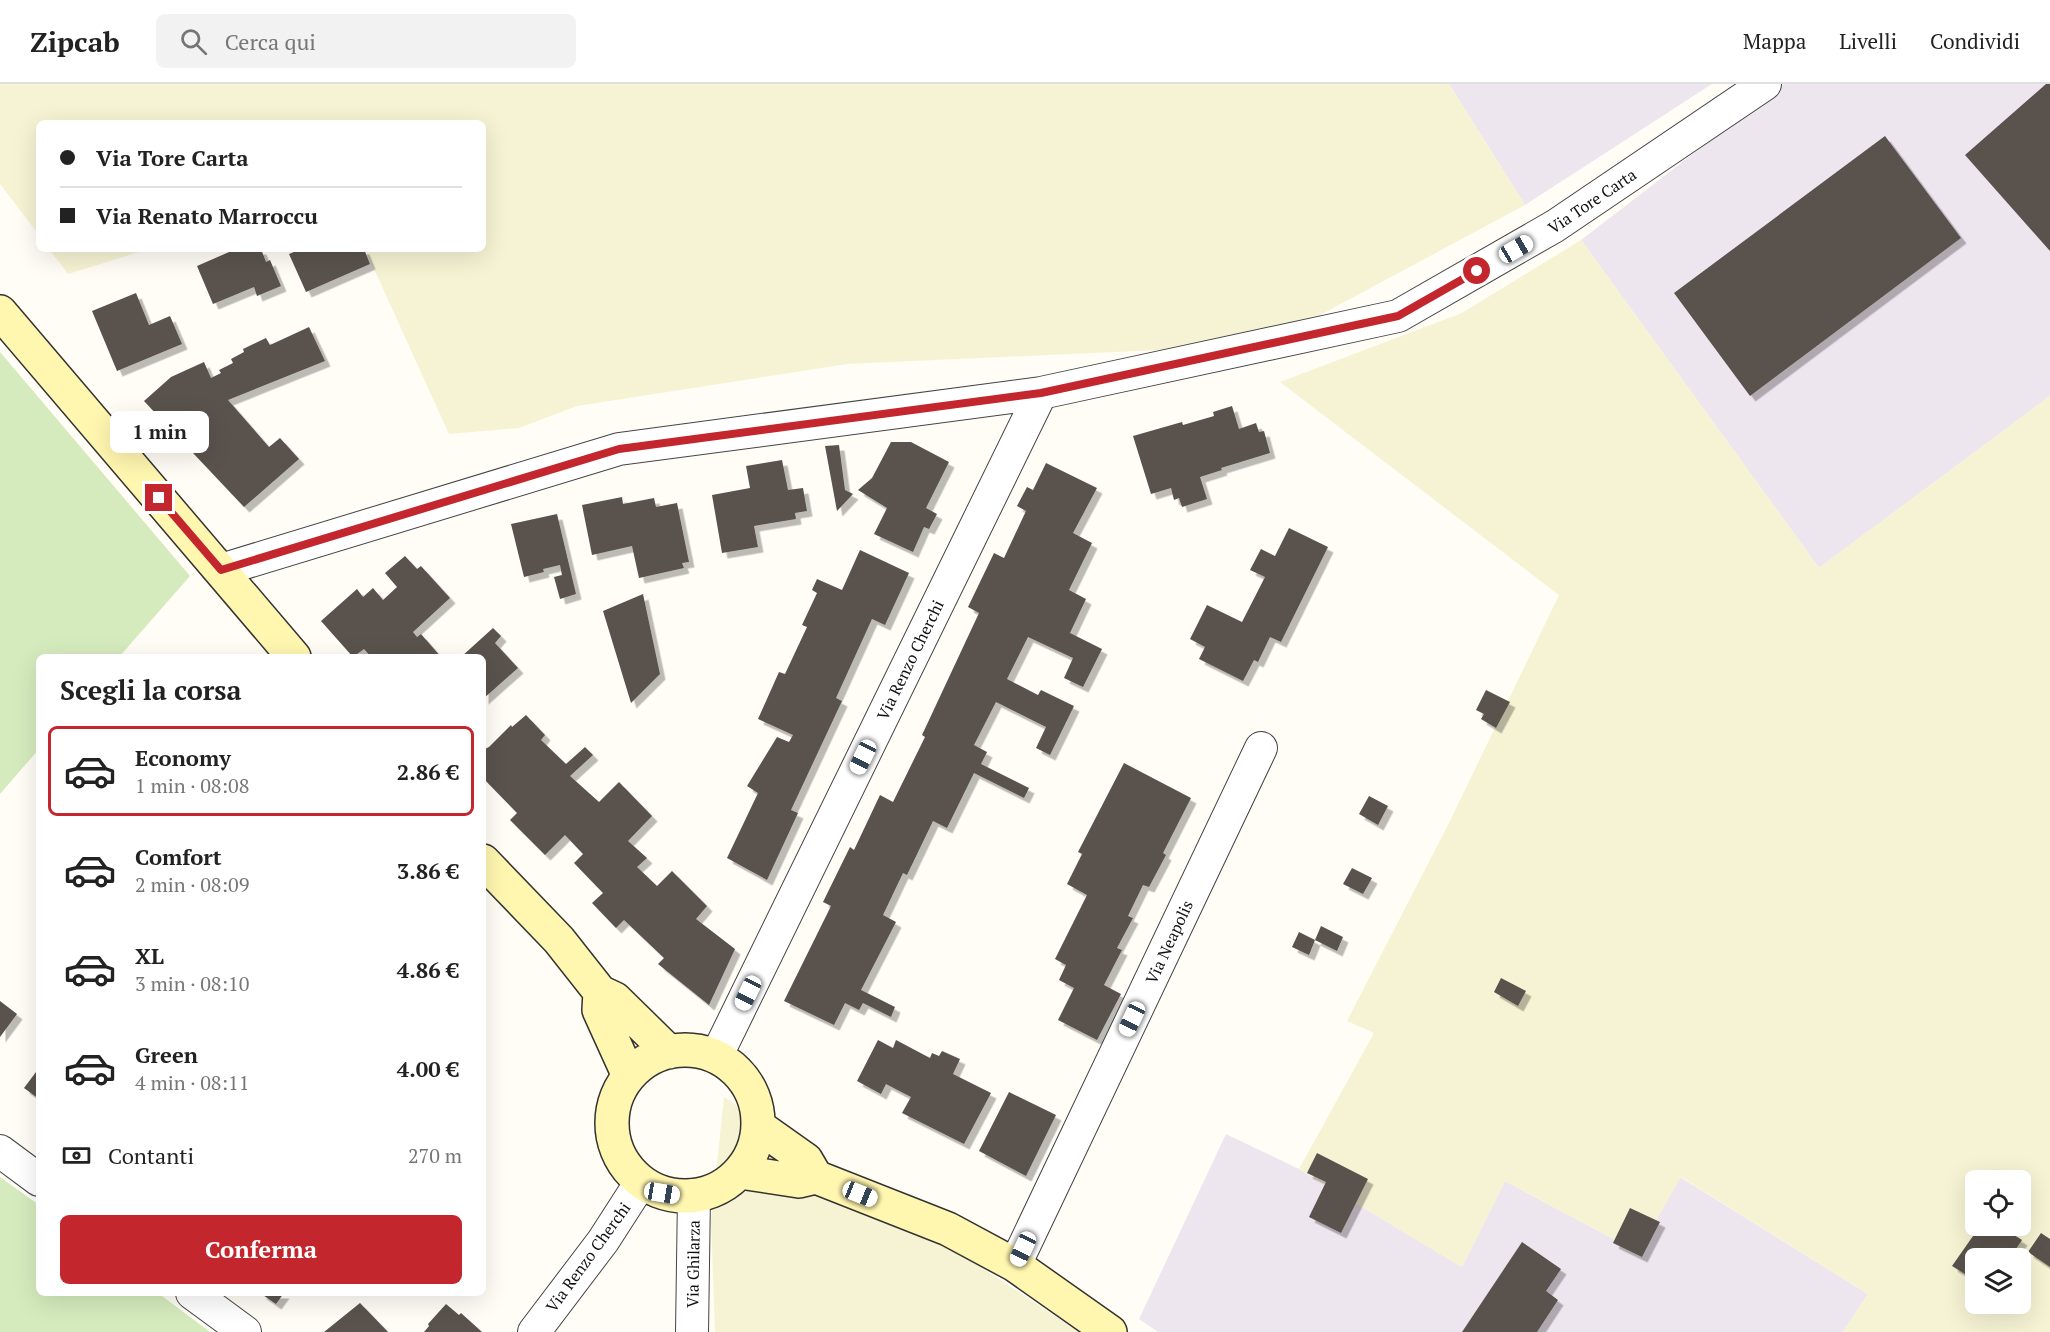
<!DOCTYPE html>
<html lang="it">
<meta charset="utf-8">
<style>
body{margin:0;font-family:"PT Serif",serif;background:#f2f2f2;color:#222;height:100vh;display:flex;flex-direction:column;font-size:22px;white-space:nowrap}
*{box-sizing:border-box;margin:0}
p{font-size:20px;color:#767676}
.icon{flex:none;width:33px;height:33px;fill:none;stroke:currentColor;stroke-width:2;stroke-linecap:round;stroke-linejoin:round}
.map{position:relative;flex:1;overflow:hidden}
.details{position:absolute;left:36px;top:570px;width:450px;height:642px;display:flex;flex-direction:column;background:#fff;border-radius:9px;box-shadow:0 6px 24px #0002}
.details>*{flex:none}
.banner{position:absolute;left:36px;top:36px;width:450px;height:132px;border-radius:9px;box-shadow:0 6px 24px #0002;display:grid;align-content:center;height:132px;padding:0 24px;background:#fff}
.buttons{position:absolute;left:1965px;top:1086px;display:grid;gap:12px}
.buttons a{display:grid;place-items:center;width:66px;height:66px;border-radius:9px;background:#fff;box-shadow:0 6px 24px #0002;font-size:30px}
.end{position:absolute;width:27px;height:27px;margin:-14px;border:8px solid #c4262e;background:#fff;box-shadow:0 0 0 3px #fff}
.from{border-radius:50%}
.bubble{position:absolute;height:42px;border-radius:9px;background:#fff;box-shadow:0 6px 24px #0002;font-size:20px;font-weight:800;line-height:42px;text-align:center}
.car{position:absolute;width:18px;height:36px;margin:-18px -9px;border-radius:8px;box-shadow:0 0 4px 2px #0007;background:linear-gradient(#fff 24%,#345 0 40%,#fff 0 76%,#345 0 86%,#fff 0)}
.banner b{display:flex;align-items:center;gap:21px;height:57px;font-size:22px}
.banner b+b{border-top:2px solid #e0e0e0}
.banner i{width:15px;height:15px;background:#222}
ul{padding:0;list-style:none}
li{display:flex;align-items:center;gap:18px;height:90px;margin:0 12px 9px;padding:0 12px;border:3px solid transparent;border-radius:9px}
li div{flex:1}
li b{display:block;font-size:22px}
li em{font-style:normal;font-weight:800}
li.selected{border-color:#c4262e}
li>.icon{width:54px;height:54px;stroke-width:1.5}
h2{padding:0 24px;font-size:27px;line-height:72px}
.pay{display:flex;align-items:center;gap:15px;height:66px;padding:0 24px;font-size:22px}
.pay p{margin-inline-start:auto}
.button{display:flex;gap:12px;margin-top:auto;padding:12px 24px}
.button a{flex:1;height:69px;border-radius:9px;background:#c4262e;color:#fff;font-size:24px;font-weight:800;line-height:69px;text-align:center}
header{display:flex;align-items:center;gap:36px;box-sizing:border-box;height:84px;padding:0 30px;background:#fff;border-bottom:2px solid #e0e0e0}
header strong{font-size:28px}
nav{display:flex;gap:33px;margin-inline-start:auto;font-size:21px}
.search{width:420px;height:54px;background:#f2f2f2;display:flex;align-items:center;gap:15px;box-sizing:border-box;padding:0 21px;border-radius:9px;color:#767676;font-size:22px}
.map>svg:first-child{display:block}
.industrial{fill:#eee6ef}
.farmland{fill:#f6f3d4;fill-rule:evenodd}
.green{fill:#d5ebbd}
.building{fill:#5a524d;filter:url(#shadow)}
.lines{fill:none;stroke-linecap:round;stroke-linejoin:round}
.street-casing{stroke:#444;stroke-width:34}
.secondary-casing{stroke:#333;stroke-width:36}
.street{stroke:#fff;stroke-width:32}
.secondary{stroke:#fff6b0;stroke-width:33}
.route{stroke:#c4262e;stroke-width:8}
.labels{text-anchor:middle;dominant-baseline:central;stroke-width:6;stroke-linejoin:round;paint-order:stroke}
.street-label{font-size:16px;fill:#111;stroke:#fff}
</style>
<header>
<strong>Zipcab</strong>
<div class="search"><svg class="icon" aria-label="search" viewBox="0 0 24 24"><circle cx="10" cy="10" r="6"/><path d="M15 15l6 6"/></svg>Cerca qui</div>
<nav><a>Mappa</a><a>Livelli</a><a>Condividi</a></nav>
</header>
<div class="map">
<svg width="2050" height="1248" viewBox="0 0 2050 1248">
<defs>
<filter id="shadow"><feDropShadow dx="5.5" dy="5.5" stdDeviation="0" flood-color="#0004"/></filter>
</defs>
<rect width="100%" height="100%" fill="#fffdf5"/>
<path class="industrial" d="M1449,0H1712L1525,121Z
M1784,0H2050V312L1819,484L1581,156Z
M1226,1050L1299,1085L1462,1183L1505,1097L1638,1168L1680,1093L1868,1210L1843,1248H1158L1139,1235Z"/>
<path class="farmland" d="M0,0H1449L1525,121L1259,264L1159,266L847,280L577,322L519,344L449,350L365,165H483V39H39V151L0,100Z
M1581,156L1819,484L2050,312V1248H1843L1868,1210L1681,1093L1638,1168L1505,1097L1462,1183L1299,1085L1374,949L1347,937L1449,739L1559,511L1280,298L1462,229ZM1976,1096H2020V1142H1976ZM1976,1174H2020V1220H1976Z
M49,165H149L68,190Z
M724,1013L1079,1248H715L711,1137Z"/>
<path class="green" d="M0,268L190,492L119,573H39V665L0,710Z
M0,1093L39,1121V1209H158L210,1248H0Z"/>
<path class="building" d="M2046,0H2050V167L1965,71Z
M1885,52L1961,154L1750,312L1674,209Z
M236,165H261L266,178L270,176L281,202L257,212L254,203L213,220L197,182Z
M301,165H364L370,180L306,208L289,170Z
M136,209L149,241L170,232L182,260L117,287L92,227Z
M309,243L325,277L228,316L269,363L280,354L299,375L244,423L144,317L171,293L204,278L211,294L221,289L219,286L233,279L231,275L244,268L243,265L266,254L270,261Z
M1232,322L1239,345L1256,339L1259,348L1264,347L1270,369L1221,384L1222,386L1200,393L1207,415L1182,423L1179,414L1174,416L1171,404L1151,410L1133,352L1182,338L1183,341L1214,332L1213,328Z
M891,358H911L949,378L926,424L937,430L929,445L924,443L913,468L874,450L887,424L858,406L872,394Z
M839,361L845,406L853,410L837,427L825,362Z
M782,376L788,406L803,404L807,427L795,429L796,435L754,442L758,463L722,469L712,411L750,404L746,382Z
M1046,379L1097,404L1073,449L1092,459L1069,506L1086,515L1070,549L1102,565L1083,603L1064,594L1073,574L1028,553L1007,595L1038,611L1041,606L1074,622L1050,671L1036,664L1046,643L996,618L974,661L987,668L981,680L1029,704L1024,714L974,689L947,744L933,737L907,791L903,789L883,831L896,838L861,906L895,923L891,933L863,919L859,926L845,919L834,941L784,917L831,822L823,818L850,763L854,766L880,711L893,718L925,653L922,651L979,529L968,523L994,469L1004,474L1026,427L1017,422L1027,403L1033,406Z
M622,413L623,420L654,414L656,423L677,419L689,478L682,479L684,484L639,494L632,462L592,471L582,421Z
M557,430L576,510L560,515L554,493L562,491L560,481L543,485L544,488L524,493L511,440Z
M1289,444L1328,463L1281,558L1270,553L1258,578L1254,576L1243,597L1199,575L1205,563L1190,555L1207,521L1242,538L1265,493L1250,486L1261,465L1275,472Z
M860,466L909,489L885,541L872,535L836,614L842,617L791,726L798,729L767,796L727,774L758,709L747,702L777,653L789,658L793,651L758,635L779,588L785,590L807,543L802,541L817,509L812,506L817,495L842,506Z
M405,472L417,485L421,482L450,514L413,548L417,553L421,550L441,573H371L364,565L353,573L321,537L357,505L363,513L373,504L383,516L397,503L385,489Z
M643,510L660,590L631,619L603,527Z
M493,544L501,552L495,559L518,584L483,615V573H461Z
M1486,606L1510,618L1496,644L1481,635L1484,630L1476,626Z
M526,631L545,651L541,656L566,680L585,663L593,671L570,692L599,718L619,698L652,732L628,757L647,774L637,783L657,802L672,787L707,822L696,835L735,865L709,921L658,880L664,874L624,836L616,844L592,819L603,809L574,779L583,770L565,751L545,771L510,736L517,729L483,694V666L489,663L511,641L512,643Z
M1124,679L1191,714L1163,769L1166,771L1149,803L1143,801L1128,832L1133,834L1117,864L1122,866L1104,901L1121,910L1097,956L1058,936L1074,904L1059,896L1066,881L1055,875L1087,811L1067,800L1082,770L1078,768Z
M1369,712L1388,722L1378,741L1359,730Z
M1352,784L1372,794L1363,810L1343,800Z
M1321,842L1343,853L1337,867L1315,856Z
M1299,848L1315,856L1309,871L1292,863Z
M1501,894L1526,907L1518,922L1494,908Z
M0,917L17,930L0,953Z
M878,956L893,964L896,956L930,974L932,969L939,972L942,967L960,975L953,990L991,1009L964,1060L902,1029L911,1013L886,1000L881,1010L857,997Z
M39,984V1015L24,1004Z
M1009,1008L1056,1031L1026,1092L979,1067Z
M1317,1069L1368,1095L1341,1149L1309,1133L1326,1098L1307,1089Z
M1630,1124L1660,1138L1642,1173L1613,1159Z
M1980,1142H2000L2022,1156L2010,1174H1976V1197L1952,1182Z
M2041,1149L2050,1155V1183L2028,1168Z
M1522,1158L1561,1185L1546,1207L1558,1216L1537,1248H1462Z
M260,1209H284L276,1220Z
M360,1219L388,1248H324Z
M446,1220L459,1231L461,1229L482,1248H424L429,1242L428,1240Z"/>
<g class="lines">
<g class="street-casing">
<path id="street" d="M221,486L619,365L1041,309L1398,232L1555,142L1765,0
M716,973L1041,309
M0,1067L39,1096
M1015,1181L1261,664
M192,1209L245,1248
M534,1248L603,1157L641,1098
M692,1248L694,1111"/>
</g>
<g class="secondary-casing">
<path id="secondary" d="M0,228L294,573
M483,777L559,856L600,908L615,915L669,968
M600,908L599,926L629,992
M612 1039a73 73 0 1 1 146 0a73 73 0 1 1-146 0Z
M758,1042L806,1076L816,1093
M740,1088L799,1097L816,1093L948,1145L1015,1181L1110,1248"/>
</g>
<use href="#street" class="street"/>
<use href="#secondary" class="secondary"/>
</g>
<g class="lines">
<path class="route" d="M159,414L221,486L619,365L1041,309L1398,232L1477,187"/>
</g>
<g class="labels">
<g class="street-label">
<text transform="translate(1592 117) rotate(-34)">Via Tore Carta</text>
<text transform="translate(910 576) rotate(-64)">Via Renzo Cherchi</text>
<text transform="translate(1169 858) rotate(-65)">Via Neapolis</text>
<text transform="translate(588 1173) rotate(-54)">Via Renzo Cherchi</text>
<text transform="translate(693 1180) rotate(-89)">Via Ghilarza</text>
</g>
</g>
</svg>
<div class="buttons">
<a><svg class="icon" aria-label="locate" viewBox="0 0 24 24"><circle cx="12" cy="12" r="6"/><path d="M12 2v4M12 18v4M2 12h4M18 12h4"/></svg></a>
<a><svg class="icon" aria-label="layers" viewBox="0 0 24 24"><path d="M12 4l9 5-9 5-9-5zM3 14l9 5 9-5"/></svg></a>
</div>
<i class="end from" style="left:1477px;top:187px"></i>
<i class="end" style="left:159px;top:414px"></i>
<div class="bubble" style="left:110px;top:327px;width:99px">1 min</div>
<i class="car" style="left:1516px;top:165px;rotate:60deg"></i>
<i class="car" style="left:863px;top:673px;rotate:206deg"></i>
<i class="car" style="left:748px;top:909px;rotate:206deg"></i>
<i class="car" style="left:1132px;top:935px;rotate:205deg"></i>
<i class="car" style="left:662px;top:1109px;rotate:100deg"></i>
<i class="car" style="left:860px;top:1110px;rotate:112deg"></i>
<i class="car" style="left:1023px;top:1165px;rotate:205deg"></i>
<div class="banner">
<b><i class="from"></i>Via Tore Carta</b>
<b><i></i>Via Renato Marroccu</b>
</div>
<section class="details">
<h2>Scegli la corsa</h2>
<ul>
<li class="selected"><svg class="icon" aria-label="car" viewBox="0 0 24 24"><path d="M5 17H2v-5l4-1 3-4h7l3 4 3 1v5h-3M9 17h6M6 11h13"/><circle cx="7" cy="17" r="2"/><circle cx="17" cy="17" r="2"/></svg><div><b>Economy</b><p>1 min · 08:08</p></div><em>2.86 €</em></li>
<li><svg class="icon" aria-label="car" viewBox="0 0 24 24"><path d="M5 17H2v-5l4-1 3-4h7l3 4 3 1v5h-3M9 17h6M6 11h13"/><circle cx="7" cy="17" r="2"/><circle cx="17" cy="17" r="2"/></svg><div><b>Comfort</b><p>2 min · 08:09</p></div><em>3.86 €</em></li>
<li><svg class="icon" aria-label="car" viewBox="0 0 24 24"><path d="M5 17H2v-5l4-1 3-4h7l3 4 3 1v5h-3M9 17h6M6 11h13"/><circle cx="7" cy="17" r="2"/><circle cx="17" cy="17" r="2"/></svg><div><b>XL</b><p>3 min · 08:10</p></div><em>4.86 €</em></li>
<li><svg class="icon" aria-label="car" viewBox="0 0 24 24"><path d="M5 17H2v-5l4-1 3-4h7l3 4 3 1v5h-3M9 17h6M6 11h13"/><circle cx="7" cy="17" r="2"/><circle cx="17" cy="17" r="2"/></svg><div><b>Green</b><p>4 min · 08:11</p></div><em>4.00 €</em></li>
</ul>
<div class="pay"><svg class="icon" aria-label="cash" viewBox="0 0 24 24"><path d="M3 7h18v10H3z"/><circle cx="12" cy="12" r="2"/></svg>Contanti<p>270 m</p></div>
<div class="button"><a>Conferma</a></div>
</section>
</div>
